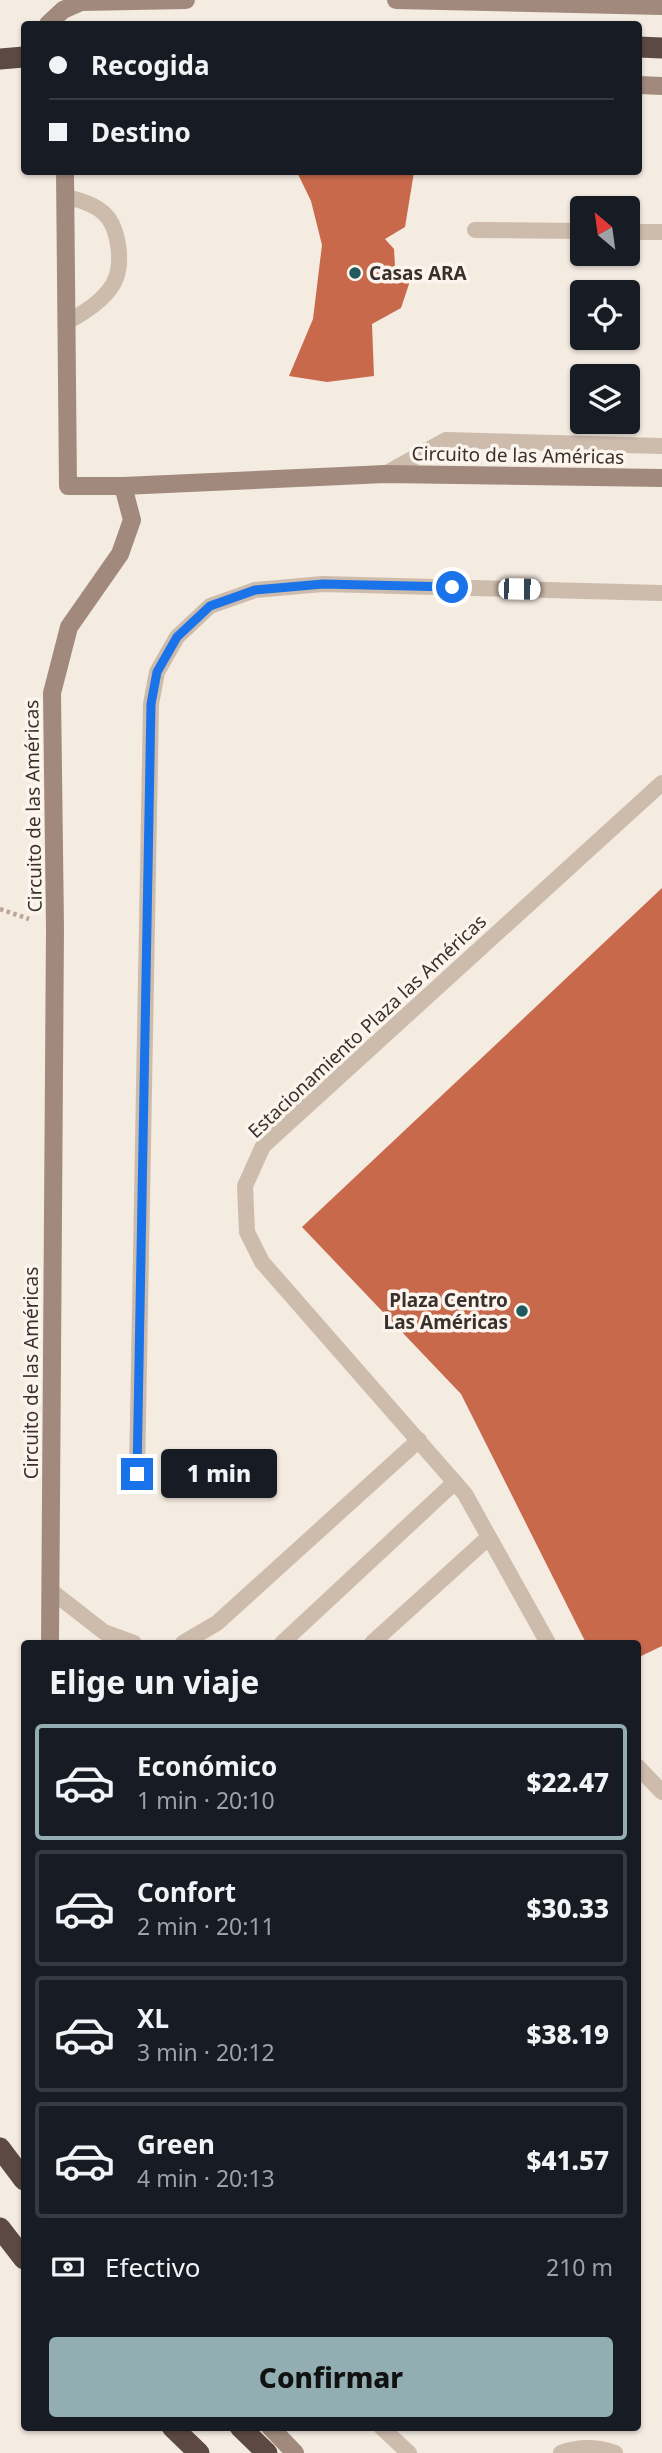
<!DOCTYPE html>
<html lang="es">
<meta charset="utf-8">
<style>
body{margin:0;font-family:"Noto Sans",sans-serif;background:#242831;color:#f1f3f6;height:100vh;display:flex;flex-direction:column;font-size:26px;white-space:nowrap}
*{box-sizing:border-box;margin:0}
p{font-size:23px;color:#9ea1a6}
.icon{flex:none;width:38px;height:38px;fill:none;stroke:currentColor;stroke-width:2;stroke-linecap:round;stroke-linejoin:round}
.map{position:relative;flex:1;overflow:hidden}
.sheet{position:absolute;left:21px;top:1640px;width:620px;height:791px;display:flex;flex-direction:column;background:#171b24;border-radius:7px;box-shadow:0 2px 5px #0004}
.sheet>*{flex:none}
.guide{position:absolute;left:21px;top:21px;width:621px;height:154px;border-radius:7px;box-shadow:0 2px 5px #0004;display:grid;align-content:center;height:154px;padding:0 28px;background:#171b24}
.needle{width:46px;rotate:331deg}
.fabs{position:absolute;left:570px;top:196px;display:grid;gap:14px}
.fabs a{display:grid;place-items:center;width:70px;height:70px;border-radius:7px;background:#171b24;box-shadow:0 2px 5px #0004;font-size:35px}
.end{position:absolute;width:32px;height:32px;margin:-16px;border:9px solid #1a73e8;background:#fff;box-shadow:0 0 0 4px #fff}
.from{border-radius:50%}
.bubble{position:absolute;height:49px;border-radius:7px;background:#171b24;box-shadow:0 2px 5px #0004;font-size:23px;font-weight:800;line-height:49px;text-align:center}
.car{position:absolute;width:21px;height:42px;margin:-21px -10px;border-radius:9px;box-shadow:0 0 5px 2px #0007;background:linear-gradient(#fff 24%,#345 0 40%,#fff 0 76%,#345 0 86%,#fff 0)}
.guide b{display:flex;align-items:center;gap:24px;height:66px;font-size:26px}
.guide b+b{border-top:2px solid #363941}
.guide i{width:18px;height:18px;background:#f1f3f6}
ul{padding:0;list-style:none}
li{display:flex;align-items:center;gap:21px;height:116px;margin:0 14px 10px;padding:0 14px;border:4px solid #363941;border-radius:7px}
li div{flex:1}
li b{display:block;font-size:26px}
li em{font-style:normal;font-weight:800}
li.selected{border-color:#92aeb2}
li>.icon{width:63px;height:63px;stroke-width:1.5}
h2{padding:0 28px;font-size:32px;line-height:84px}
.pay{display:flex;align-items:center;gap:18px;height:77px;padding:0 28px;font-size:26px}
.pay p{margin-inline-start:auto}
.action{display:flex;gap:14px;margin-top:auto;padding:14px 28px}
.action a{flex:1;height:80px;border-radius:7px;background:#92aeb2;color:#111;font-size:28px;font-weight:800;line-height:80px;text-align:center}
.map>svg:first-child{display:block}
.building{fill:#c8694b}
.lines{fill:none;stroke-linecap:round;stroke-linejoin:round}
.path{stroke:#b9a596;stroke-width:4.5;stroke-dasharray:3.5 3.5;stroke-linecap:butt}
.lane{stroke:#cdbbac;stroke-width:16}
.secondary{stroke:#a18a7d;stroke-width:18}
.highway{stroke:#5c4a42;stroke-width:21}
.route{stroke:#1a73e8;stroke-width:9}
.poi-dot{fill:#1f5a5e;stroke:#fbf5ee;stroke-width:2.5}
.labels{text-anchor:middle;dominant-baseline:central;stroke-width:7;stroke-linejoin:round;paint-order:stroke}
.poi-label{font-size:19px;font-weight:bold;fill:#3b302b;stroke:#fbf5ee;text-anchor:start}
.street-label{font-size:19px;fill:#3b302b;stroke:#fbf5ee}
</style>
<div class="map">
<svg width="662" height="2453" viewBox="0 0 662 2453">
<rect width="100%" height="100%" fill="#f4ebe1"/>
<path class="building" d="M297,172H414L405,227L385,239L394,249L395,266L388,281H410L401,308L372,324L374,376L327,382L289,376L313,319L322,245L311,201Z
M662,888V1646L637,1658V1643H586L461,1394L302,1227Z"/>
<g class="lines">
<path class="path" d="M0,909L29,919"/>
<path class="lane" d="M66,197C81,200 100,206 109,219C119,234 122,262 116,278C109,297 84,313 67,322
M475,230L583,231
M628,232H662
M385,474L446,440L662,446
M137,1474L151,704L157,672L177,637L210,606L255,590L323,584L662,593
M50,1590L104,1632L134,1643
M183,1643L217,1623L419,1440
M282,1643L455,1482
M372,1643L489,1537
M548,1643L465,1494L262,1262L247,1232L245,1186L263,1146L662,783
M637,1766L662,1792
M381,2427L409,2453
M561,2453C579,2446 598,2447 615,2453"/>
<path class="secondary" d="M396,0L662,6
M48,24L63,10L81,2L186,0
M639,85L662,86
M65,172L68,486H123L385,474L662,478
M50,1643L55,928L52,693L69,627L120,554L132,520L123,486
M270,2427L295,2453"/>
<path class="highway" d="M639,47L662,48
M0,59L24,57
M0,2148L24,2180
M0,2228L24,2259
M172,2427L199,2453
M240,2427L267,2453"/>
</g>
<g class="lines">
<path class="route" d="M137,1474L151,704L157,672L177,637L210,606L255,590L323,584L452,587"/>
</g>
<g class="poi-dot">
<circle cx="355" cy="273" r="7"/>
<circle cx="522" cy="1311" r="7"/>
</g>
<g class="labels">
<g class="poi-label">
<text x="369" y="273">Casas ARA</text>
<text x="508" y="1300" text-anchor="end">Plaza Centro<tspan x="508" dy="22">Las Américas</tspan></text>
</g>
<g class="street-label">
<text transform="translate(518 455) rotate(1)">Circuito de las Américas</text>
<text transform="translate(33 806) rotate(-91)">Circuito de las Américas</text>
<text transform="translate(367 1026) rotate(-43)">Estacionamiento Plaza las Américas</text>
<text transform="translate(31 1373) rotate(-90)">Circuito de las Américas</text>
</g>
</g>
</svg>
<div class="fabs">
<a><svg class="needle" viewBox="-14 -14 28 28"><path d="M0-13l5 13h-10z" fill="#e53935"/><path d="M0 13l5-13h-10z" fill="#9ea1a6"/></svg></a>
<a><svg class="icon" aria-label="locate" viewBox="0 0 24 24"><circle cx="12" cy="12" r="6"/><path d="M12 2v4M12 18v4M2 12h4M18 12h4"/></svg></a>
<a><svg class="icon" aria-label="layers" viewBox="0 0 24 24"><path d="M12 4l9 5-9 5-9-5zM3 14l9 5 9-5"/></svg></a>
</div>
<i class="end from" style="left:452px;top:587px"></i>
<i class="end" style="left:137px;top:1474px"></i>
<div class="bubble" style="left:161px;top:1449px;width:116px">1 min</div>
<i class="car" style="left:519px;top:589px;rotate:91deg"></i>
<div class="guide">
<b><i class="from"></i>Recogida</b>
<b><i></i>Destino</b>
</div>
<section class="sheet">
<h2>Elige un viaje</h2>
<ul>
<li class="selected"><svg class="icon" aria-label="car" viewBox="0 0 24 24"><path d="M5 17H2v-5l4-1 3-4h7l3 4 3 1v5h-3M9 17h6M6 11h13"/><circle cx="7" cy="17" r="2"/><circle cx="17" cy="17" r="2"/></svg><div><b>Económico</b><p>1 min · 20:10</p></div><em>$22.47</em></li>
<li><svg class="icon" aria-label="car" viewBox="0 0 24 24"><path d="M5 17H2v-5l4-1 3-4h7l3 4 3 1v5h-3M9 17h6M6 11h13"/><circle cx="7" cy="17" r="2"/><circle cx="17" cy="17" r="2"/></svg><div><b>Confort</b><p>2 min · 20:11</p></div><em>$30.33</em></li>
<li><svg class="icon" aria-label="car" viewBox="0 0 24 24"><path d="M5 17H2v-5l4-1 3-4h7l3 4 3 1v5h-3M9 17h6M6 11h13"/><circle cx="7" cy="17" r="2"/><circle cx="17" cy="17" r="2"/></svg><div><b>XL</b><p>3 min · 20:12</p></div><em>$38.19</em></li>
<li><svg class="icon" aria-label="car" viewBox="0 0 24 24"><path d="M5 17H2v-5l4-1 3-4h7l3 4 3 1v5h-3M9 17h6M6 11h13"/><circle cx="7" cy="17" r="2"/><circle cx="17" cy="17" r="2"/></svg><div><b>Green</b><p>4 min · 20:13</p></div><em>$41.57</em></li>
</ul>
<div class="pay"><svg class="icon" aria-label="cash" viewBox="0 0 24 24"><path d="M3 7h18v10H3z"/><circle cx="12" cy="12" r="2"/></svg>Efectivo<p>210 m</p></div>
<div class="action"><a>Confirmar</a></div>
</section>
</div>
